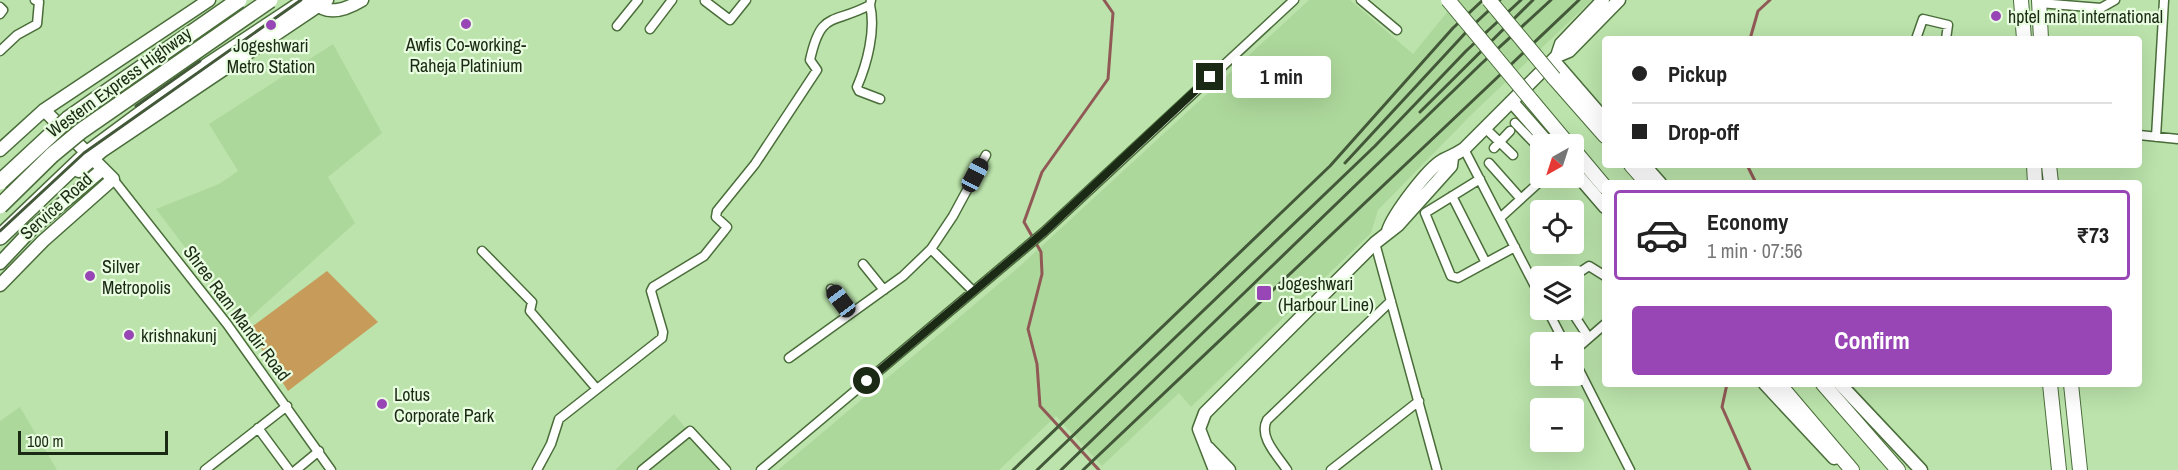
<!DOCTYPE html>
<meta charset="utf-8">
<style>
body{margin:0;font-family:"Archivo Narrow",sans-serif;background:#f2f2f2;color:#222;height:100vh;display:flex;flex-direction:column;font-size:22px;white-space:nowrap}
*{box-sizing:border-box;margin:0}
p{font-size:20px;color:#767676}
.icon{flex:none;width:33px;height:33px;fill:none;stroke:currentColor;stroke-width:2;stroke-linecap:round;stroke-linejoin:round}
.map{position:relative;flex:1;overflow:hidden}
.drawer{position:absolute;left:1602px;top:180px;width:540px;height:207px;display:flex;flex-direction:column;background:#fff;border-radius:6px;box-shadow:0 6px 24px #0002}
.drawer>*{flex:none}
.hud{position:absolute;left:1602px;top:36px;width:540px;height:132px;border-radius:6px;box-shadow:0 6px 24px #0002;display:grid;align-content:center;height:132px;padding:0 30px;background:#fff}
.needle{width:39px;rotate:219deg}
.buttons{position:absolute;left:1530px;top:134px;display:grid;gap:12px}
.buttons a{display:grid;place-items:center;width:54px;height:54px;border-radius:6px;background:#fff;box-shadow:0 6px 24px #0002;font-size:30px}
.scale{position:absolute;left:18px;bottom:15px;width:150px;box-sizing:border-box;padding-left:6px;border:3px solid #1b2a14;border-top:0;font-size:16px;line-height:21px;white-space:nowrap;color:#1b2a14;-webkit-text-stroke:4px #e9fee1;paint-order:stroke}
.end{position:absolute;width:27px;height:27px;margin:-14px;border:8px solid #1b2a14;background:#fff;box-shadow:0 0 0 3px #fff}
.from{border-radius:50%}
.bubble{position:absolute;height:42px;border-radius:6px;background:#fff;box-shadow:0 6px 24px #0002;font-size:20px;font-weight:700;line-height:42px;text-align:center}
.car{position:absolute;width:18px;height:36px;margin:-18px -9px;border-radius:8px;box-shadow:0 0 4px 2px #0007;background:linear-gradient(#222 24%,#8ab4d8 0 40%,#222 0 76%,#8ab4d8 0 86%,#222 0)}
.hud b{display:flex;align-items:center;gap:21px;height:57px;font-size:22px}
.hud b+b{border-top:2px solid #e0e0e0}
.hud i{width:15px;height:15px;background:#222}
ul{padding:10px 0 0;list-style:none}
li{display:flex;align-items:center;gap:18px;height:90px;margin:0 12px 9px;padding:0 18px;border:3px solid transparent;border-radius:6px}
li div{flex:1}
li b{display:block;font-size:22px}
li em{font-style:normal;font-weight:700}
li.current{border-color:#9846b5}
li>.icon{width:54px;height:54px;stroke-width:1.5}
.primary-button{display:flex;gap:12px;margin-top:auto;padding:12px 30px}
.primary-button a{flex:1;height:69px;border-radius:6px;background:#9846b5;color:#fff;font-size:24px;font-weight:700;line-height:69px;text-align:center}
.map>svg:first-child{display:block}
.built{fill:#add89b}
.green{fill:#c79c5b}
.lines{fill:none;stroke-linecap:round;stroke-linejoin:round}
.stream{stroke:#915956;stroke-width:3}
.street-casing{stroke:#4a6d3a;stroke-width:11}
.secondary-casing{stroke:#4a6d3a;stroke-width:15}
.primary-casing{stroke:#4a6d3a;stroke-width:16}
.highway-casing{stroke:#4a6d3a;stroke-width:18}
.street{stroke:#fff;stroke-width:8}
.secondary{stroke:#fff;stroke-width:12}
.primary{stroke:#fff;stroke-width:14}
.highway{stroke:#fff;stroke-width:15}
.rail{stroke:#425839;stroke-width:3}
.primary-bridge-casing{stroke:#4a6d3a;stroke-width:16;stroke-linecap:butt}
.highway-bridge-casing{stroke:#4a6d3a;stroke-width:18;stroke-linecap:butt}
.primary-bridge{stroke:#fff;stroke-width:14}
.highway-bridge{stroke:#fff;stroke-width:15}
.route{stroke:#1b2a14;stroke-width:8}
.poi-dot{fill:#9846b5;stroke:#e9fee1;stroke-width:2}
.labels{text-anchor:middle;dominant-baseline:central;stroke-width:4.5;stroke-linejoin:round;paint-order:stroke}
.poi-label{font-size:18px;fill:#1b2a14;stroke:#e9fee1;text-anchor:start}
.street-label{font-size:18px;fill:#1b2a14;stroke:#e9fee1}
</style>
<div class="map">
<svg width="2178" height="470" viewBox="0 0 2178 470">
<rect width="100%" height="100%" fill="#bbe3ab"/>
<path class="built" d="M1309,0H1350L1413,54L1457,0H1592L1471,115L1378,210L1371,233L1191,407L1179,393L1102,466L1056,416L999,470H778L1020,266Z
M333,44L382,133L328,177L355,223L243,324L156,209L219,184L238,171L209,124Z
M20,407L57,470H0V421Z
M674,414L721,470H615Z"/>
<path class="green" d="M327,271L378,322L288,391L249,329Z"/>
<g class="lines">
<path class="stream" d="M1750,39L1758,11L1770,0
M1747,165L1756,183
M1727,384L1722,407L1750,470
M1099,470L1040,406L1037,364L1028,329L1042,274L1041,252L1024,222L1042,172L1108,79L1113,13L1104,0"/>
<g class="street-casing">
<path id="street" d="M1361,0L1397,30
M705,1L730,20L746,0
M2039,3L2101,8L2115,0
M870,5C876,30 867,64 857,87L859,91L880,99
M0,7L3,10L0,14
M617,26L638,0
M650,29L672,0
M1916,39L1923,19L1948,25L1946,39
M0,51L17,35L37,24L39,2L35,0
M1515,123L1540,149
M1485,128L1513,155
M2139,135L2178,139
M2156,137L2164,0
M1494,148L1510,131
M1464,149L1540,296
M1489,163L1521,199
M113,179L227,324L331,470
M1480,179L1425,213L1451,276L1458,278L1515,247
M1452,196L1486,263
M1500,218L1545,177
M1375,243L1437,470
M482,251L532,302L530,311L596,388
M863,264L884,290
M1574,276L1589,266L1605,276
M831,289L850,314
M973,291L931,249L953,216L986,155
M1547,309L1564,342
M1570,309L1589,338
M1574,351L1605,324
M789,358L903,276L931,249
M1574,360L1630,470
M258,428L289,470
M205,470L287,406
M296,470L319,451
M537,470L551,444L559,419L662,338L663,332L651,291L653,287L704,256L724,231L727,227L716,217L717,211L755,164L817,70L810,60C821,10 832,25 870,5L871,0
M642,470L690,431L726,470
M761,470L1044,232L1294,0
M1287,470C1278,456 1258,437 1267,420L1391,301
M1331,470L1419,401"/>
</g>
<g class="secondary-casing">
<path id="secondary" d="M315,2C328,17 347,9 362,0
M1557,56L1561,44L1603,0
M1553,60L1605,120
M1512,102L1549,144
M0,150L44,110L209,0
M1644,165L1660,183
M79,171L102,151L327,0
M1574,171L1605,207
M1388,231C1393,215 1428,168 1443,160C1451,156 1455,155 1464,149L1557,56L1569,51L1619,0
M0,263L32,229L103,169
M0,285L43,241L113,179L44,110
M1765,384L1834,458
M1840,384L1921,470
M1208,448L1229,470
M1215,470L1199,429L1205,413L1375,243L1398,225L1451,166L1452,158"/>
</g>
<g class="primary-casing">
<path id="primary" d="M2021,0L2024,39
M2039,0L2041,39
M1554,78L1605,136
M1532,101L1568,144
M1574,150L1605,187
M1631,165L1647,183
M2034,165L2035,183
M2049,165L2051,183
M1779,384L1852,470
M1823,384L1898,470
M2050,384L2059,470
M2071,384L2080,470"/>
</g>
<g class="highway-casing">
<path id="highway" d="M0,237L88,153L192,76L307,0"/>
</g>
<use href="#street" class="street"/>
<use href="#secondary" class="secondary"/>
<use href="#primary" class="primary"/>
<use href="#highway" class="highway"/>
<path class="rail" d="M136,106L200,61
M1420,112L1533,0
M1345,163L1469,29L1500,0
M0,231L84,153L301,0
M1013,470L1330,166L1453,28L1483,0
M1037,470L1375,146L1466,51L1521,0
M1061,470L1481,64L1551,0
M1083,470L1579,0"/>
<g class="primary-bridge-casing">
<path id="primary-bridge" d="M1448,0L1532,101
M1489,0L1554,78"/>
</g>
<g class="highway-bridge-casing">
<path id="highway-bridge" d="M0,182L68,119L239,0
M0,206L52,155L81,131L270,0"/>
</g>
<use href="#primary-bridge" class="primary-bridge"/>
<use href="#highway-bridge" class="highway-bridge"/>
</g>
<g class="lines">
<path class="route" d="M867,381L1044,232L1210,77"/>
</g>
<g class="poi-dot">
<circle cx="1996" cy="16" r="6"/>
<circle cx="466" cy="24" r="6"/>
<circle cx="271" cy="25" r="6"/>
<circle cx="90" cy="276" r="6"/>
<rect x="1256" y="285" width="16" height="16" rx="3"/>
<circle cx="129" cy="335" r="6"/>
<circle cx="382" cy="404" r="6"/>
</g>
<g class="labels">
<g class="poi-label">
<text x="2008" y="16">hptel mina international</text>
<text x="466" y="44" text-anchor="middle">Awfis Co-working-<tspan x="466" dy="21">Raheja Platinium</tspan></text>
<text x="271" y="45" text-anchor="middle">Jogeshwari<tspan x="271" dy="21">Metro Station</tspan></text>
<text x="102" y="266">Silver<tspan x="102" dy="21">Metropolis</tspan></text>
<text x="1278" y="283">Jogeshwari<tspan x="1278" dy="21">(Harbour Line)</tspan></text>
<text x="141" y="335">krishnakunj</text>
<text x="394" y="394">Lotus<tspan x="394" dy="21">Corporate Park</tspan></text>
</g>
<g class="street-label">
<text transform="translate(119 82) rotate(-36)">Western Express Highway</text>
<text transform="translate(56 206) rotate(-42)">Service Road</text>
<text transform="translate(237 313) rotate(53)">Shree Ram Mandir Road</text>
</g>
</g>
</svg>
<div class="buttons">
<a><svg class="needle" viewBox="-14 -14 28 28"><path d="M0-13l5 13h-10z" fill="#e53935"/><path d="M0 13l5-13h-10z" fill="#767676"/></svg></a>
<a><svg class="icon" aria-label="locate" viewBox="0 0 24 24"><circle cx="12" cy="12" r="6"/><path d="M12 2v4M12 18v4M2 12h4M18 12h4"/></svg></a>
<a><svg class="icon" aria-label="layers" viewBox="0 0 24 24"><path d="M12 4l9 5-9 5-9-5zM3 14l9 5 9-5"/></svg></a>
<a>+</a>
<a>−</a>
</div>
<div class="scale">100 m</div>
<i class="end from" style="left:867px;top:381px"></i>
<i class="end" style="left:1210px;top:77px"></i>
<div class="bubble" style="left:1232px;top:56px;width:99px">1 min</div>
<i class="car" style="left:975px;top:175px;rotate:28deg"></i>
<i class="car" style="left:841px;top:301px;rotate:323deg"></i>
<div class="hud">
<b><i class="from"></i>Pickup</b>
<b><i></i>Drop-off</b>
</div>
<section class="drawer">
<ul>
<li class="current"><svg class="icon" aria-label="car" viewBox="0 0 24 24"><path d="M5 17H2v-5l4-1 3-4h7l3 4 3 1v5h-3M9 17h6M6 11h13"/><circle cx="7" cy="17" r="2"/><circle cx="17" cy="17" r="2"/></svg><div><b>Economy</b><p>1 min · 07:56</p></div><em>₹73</em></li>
</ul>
<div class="primary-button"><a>Confirm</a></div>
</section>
</div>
